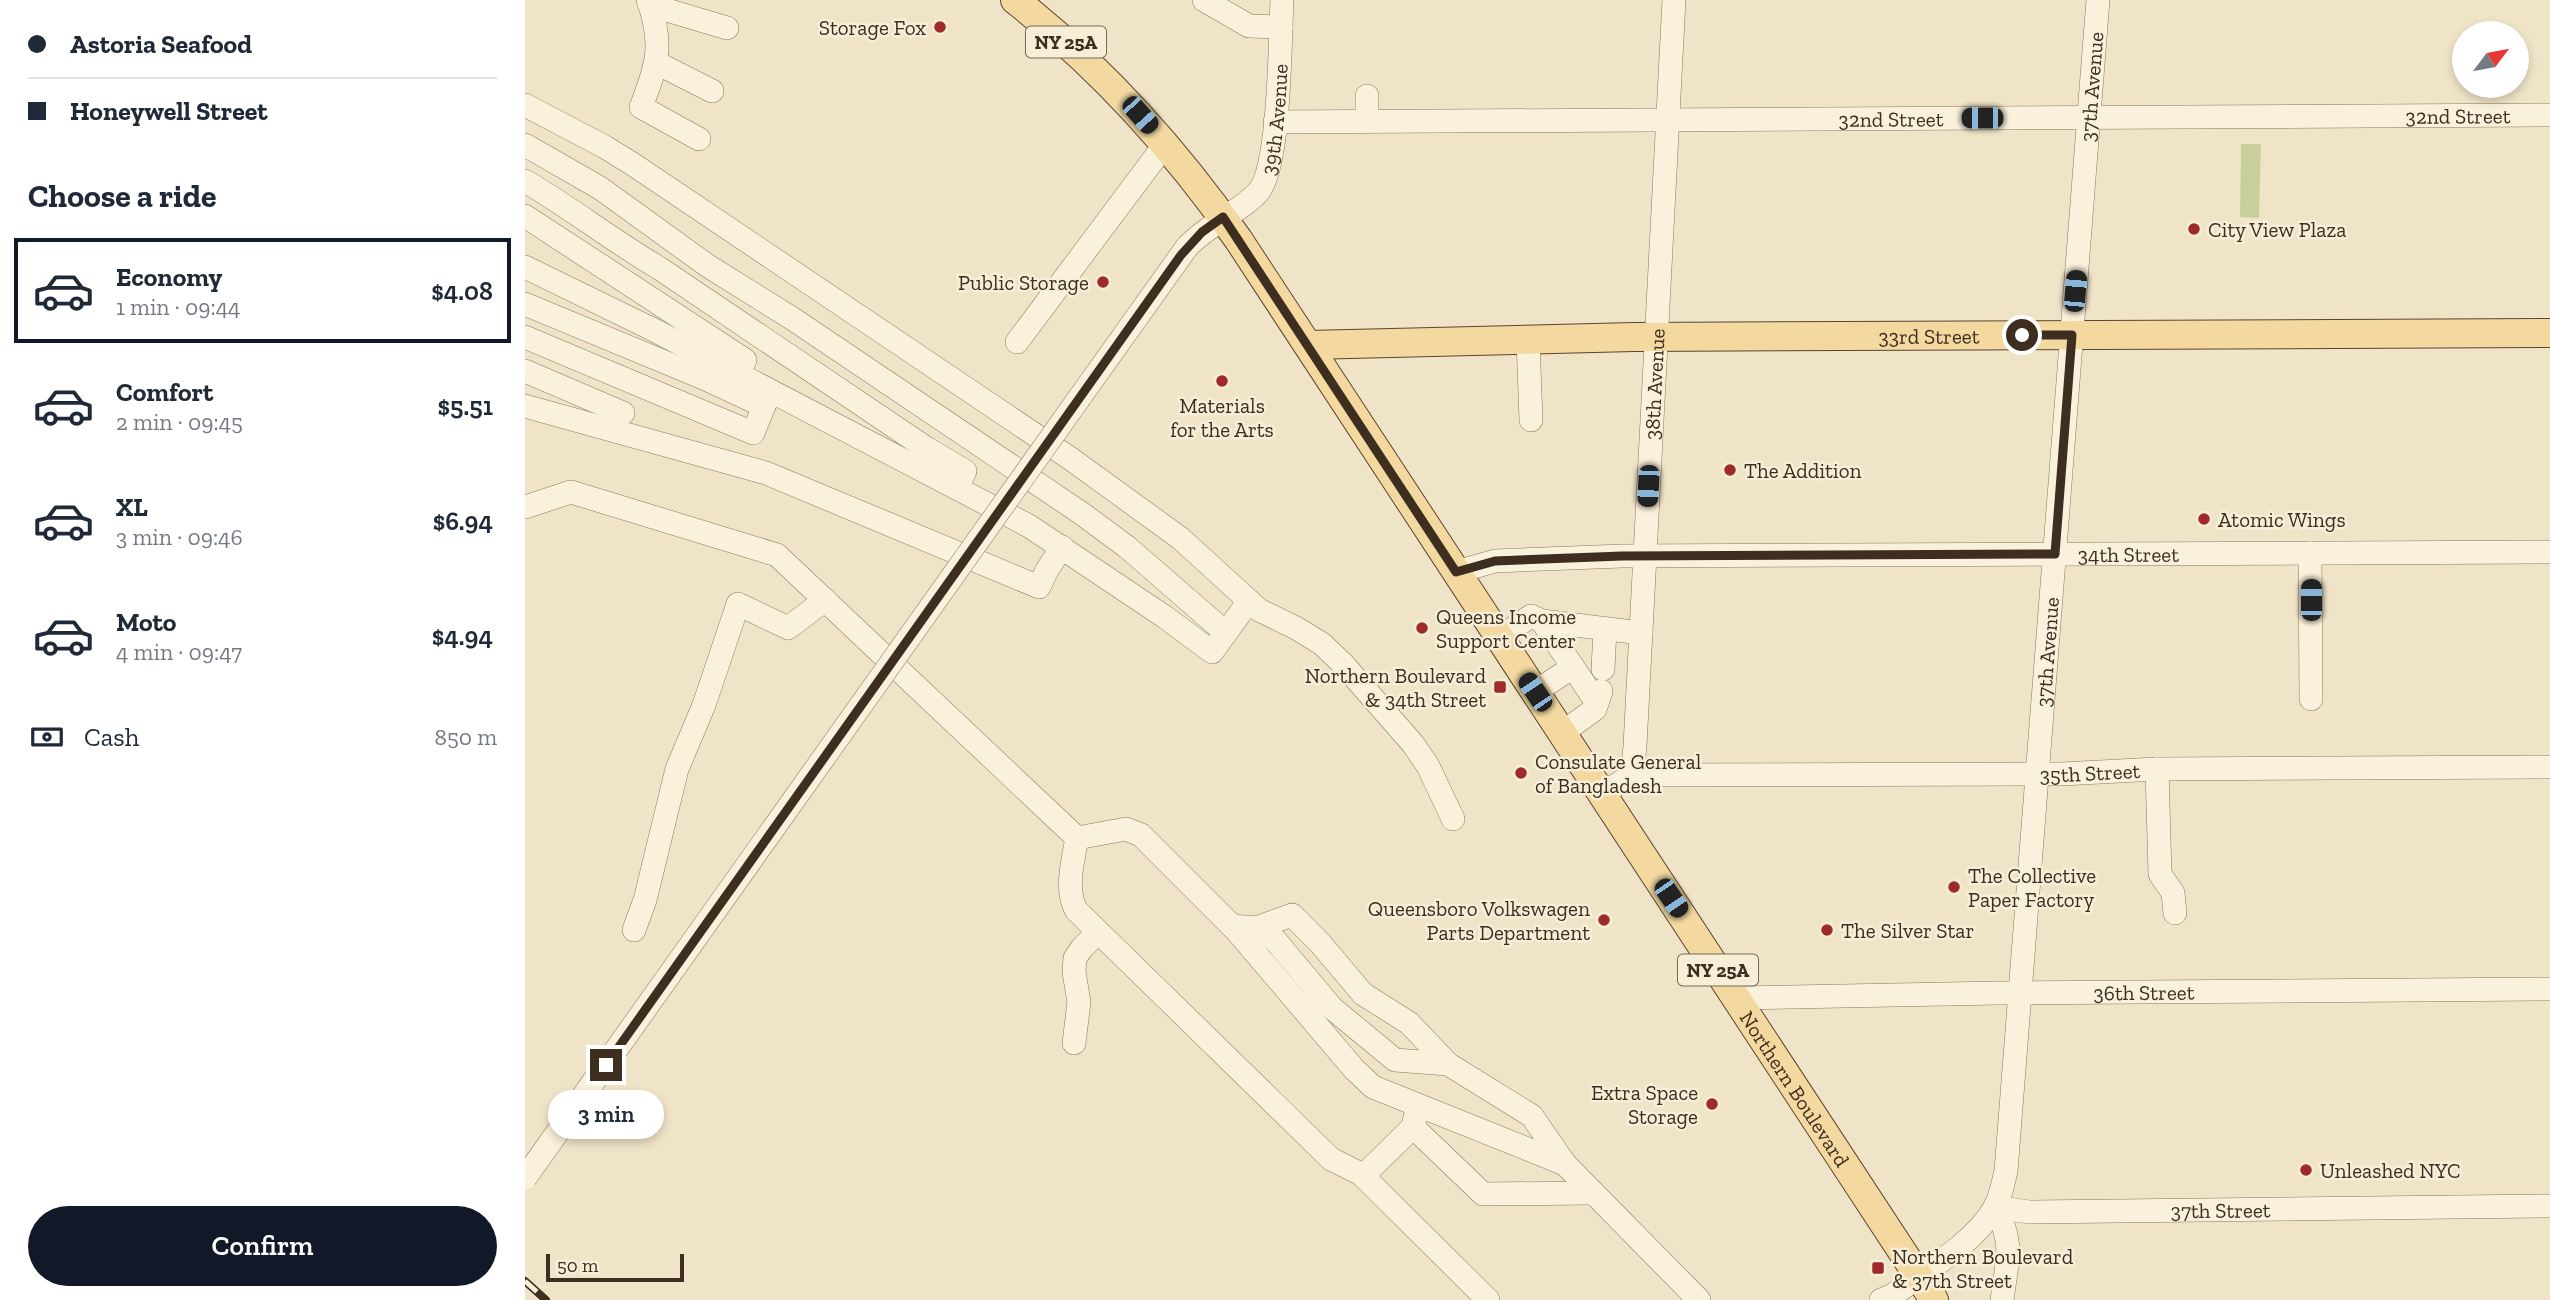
<!DOCTYPE html>
<meta charset="utf-8">
<style>
body{margin:0;font-family:"Zilla Slab",serif;background:#f6f6f7;color:#1f2937;height:100vh;display:flex;flex-direction:column;font-size:26px;white-space:nowrap}
*{box-sizing:border-box;margin:0}
p{font-size:23px;color:#747a83}
.icon{flex:none;width:38px;height:38px;fill:none;stroke:currentColor;stroke-width:2;stroke-linecap:round;stroke-linejoin:round}
.map{position:relative;flex:1;overflow:hidden}
.panel{display:flex;flex-direction:column;background:#fff;width:525px}
.panel>*{flex:none}
.banner{display:grid;align-content:center;height:154px;padding:0 28px;background:#fff}
.needle{width:46px;rotate:58deg}
.buttons{position:absolute;left:1927px;top:21px;display:grid;gap:14px}
.buttons a{display:grid;place-items:center;width:77px;height:77px;border-radius:50%;background:#fff;box-shadow:0 4px 10px #0003;font-size:35px}
.scale{position:absolute;left:21px;bottom:18px;width:138px;box-sizing:border-box;padding-left:7px;border:4px solid #3d2e20;border-top:0;font-size:19px;line-height:24px;white-space:nowrap;color:#3d2e20;-webkit-text-stroke:5px #f7eed8;paint-order:stroke}
.end{position:absolute;width:32px;height:32px;margin:-16px;border:9px solid #3d2e20;background:#fff;box-shadow:0 0 0 4px #fff}
.from{border-radius:50%}
.bubble{position:absolute;height:49px;border-radius:24px;background:#fff;box-shadow:0 4px 10px #0003;font-size:23px;font-weight:600;line-height:49px;text-align:center}
.car{position:absolute;width:21px;height:42px;margin:-21px -10px;border-radius:9px;box-shadow:0 0 5px 2px #0007;background:linear-gradient(#222 24%,#8ab4d8 0 40%,#222 0 76%,#8ab4d8 0 86%,#222 0)}
.banner b{display:flex;align-items:center;gap:24px;height:66px;font-size:26px}
.banner b+b{border-top:2px solid #e0e1e3}
.banner i{width:18px;height:18px;background:#1f2937}
ul{padding:0;list-style:none}
li{display:flex;align-items:center;gap:21px;height:105px;margin:0 14px 10px;padding:0 14px;border:4px solid transparent;border-radius:0px}
li div{flex:1}
li b{display:block;font-size:26px}
li em{font-style:normal;font-weight:600}
li.active{border-color:#111827}
li>.icon{width:63px;height:63px;stroke-width:1.5}
h2{padding:0 28px;font-size:32px;line-height:84px}
.pay{display:flex;align-items:center;gap:18px;height:77px;padding:0 28px;font-size:26px}
.pay p{margin-inline-start:auto}
.cta{display:flex;gap:14px;margin-top:auto;padding:14px 28px}
.cta a{flex:1;height:80px;border-radius:42px;background:#111827;color:#fff;font-size:28px;font-weight:600;line-height:80px;text-align:center}
main{display:flex;flex:1;min-height:0}
.map>svg:first-child{display:block}
.green{fill:#c9cf9b}
.lines{fill:none;stroke-linecap:round;stroke-linejoin:round}
.minor-casing{stroke:#8d765c;stroke-width:24}
.major-casing{stroke:#5b4430;stroke-width:30}
.minor{stroke:#faf1dc;stroke-width:23}
.major{stroke:#f3d9a0;stroke-width:28}
.rail-casing{stroke:#3d2e20;stroke-width:8}
.rail{stroke:#f7eed8;stroke-width:5;stroke-dasharray:16;stroke-linecap:butt}
.minor-bridge-casing{stroke:#8d765c;stroke-width:24;stroke-linecap:butt}
.minor-bridge{stroke:#faf1dc;stroke-width:23}
.route{stroke:#3d2e20;stroke-width:9}
.poi-dot{fill:#9e2a2b;stroke:#f7eed8;stroke-width:2.5}
.labels{text-anchor:middle;dominant-baseline:central;stroke-width:5;stroke-linejoin:round;paint-order:stroke}
.shield{fill:#f7eed8;stroke:#756857;stroke-width:2}
.shield-label{font-size:19px;font-weight:bold;fill:#3d2e20}
.poi-label{font-size:21px;fill:#3d2e20;stroke:#f7eed8;text-anchor:start}
.street-label{font-size:21px;fill:#3d2e20;stroke:#f7eed8}
</style>
<main>
<section class="panel">
<div class="banner">
<b><i class="from"></i>Astoria Seafood</b>
<b><i></i>Honeywell Street</b>
</div>
<h2>Choose a ride</h2>
<ul>
<li class="active"><svg class="icon" aria-label="car" viewBox="0 0 24 24"><path d="M5 17H2v-5l4-1 3-4h7l3 4 3 1v5h-3M9 17h6M6 11h13"/><circle cx="7" cy="17" r="2"/><circle cx="17" cy="17" r="2"/></svg><div><b>Economy</b><p>1 min · 09:44</p></div><em>$4.08</em></li>
<li><svg class="icon" aria-label="car" viewBox="0 0 24 24"><path d="M5 17H2v-5l4-1 3-4h7l3 4 3 1v5h-3M9 17h6M6 11h13"/><circle cx="7" cy="17" r="2"/><circle cx="17" cy="17" r="2"/></svg><div><b>Comfort</b><p>2 min · 09:45</p></div><em>$5.51</em></li>
<li><svg class="icon" aria-label="car" viewBox="0 0 24 24"><path d="M5 17H2v-5l4-1 3-4h7l3 4 3 1v5h-3M9 17h6M6 11h13"/><circle cx="7" cy="17" r="2"/><circle cx="17" cy="17" r="2"/></svg><div><b>XL</b><p>3 min · 09:46</p></div><em>$6.94</em></li>
<li><svg class="icon" aria-label="car" viewBox="0 0 24 24"><path d="M5 17H2v-5l4-1 3-4h7l3 4 3 1v5h-3M9 17h6M6 11h13"/><circle cx="7" cy="17" r="2"/><circle cx="17" cy="17" r="2"/></svg><div><b>Moto</b><p>4 min · 09:47</p></div><em>$4.94</em></li>
</ul>
<div class="pay"><svg class="icon" aria-label="cash" viewBox="0 0 24 24"><path d="M3 7h18v10H3z"/><circle cx="12" cy="12" r="2"/></svg>Cash<p>850 m</p></div>
<div class="cta"><a>Confirm</a></div>
</section>
<div class="map">
<svg width="2025" height="1300" viewBox="0 0 2025 1300">
<rect width="100%" height="100%" fill="#f0e4c8"/>
<path class="green" d="M1716,144H1736L1734,218L1715,217Z"/>
<g class="lines">
<g class="minor-casing">
<g id="minor">
<path d="M123,0C139,44 132,66 116,107L174,139"/>
<path d="M679,0L724,26L756,27"/>
<path d="M125,5L202,28"/>
<path d="M132,63L187,91"/>
<path d="M0,105L80,147L109,165L546,459L655,538L734,610L771,628L797,644L818,664L888,744L903,766L928,819"/>
<path d="M842,121V96"/>
<path id="s1" d="M750,122L2025,115"/>
<path d="M0,145L75,188L183,266L268,319L556,513L602,547L701,633"/>
<path d="M0,181C46,208 88,241 134,268L401,448L440,471L432,488"/>
<path d="M0,216L220,360L213,374"/>
<path d="M0,267L131,331L504,526L640,617L687,652L724,601"/>
<path d="M0,304L183,380L239,406"/>
<path d="M0,337L228,433L245,391"/>
<path d="M1003,340L1006,420"/>
<path d="M492,342L641,143"/>
<path d="M0,371L98,413"/>
<path id="s2" d="M555,397L662,247C683,224 717,211 734,191C755,165 755,39 757,0"/>
<path d="M0,406L241,473L514,587L522,570L537,547"/>
<path d="M0,507L46,492L252,555L552,838"/>
<path d="M1785,553L1786,699"/>
<path id="s3" d="M931,572L970,561L1097,556L2025,552"/>
<path d="M1017,621L1072,703"/>
<path d="M974,638L1006,616L1017,621L1116,633"/>
<path d="M1078,669L1080,629"/>
<path d="M1010,692L1048,667"/>
<path d="M1037,733L1070,709L1076,691"/>
<path d="M1632,769L1635,874L1648,893L1650,913"/>
<path id="s4" d="M1107,775L1537,774L1632,769L2025,767"/>
<path id="s5" d="M1077,794L1107,775L1110,746L1149,0"/>
<path d="M552,838C548,860 540,889 551,910L806,1159L836,1174L963,1300"/>
<path d="M552,838L601,829L616,835L711,930L829,1069L848,1087L1040,1164"/>
<path d="M707,926L731,928L767,915L795,943L838,994L884,1023L923,1064L1007,1116L1040,1164L1174,1300"/>
<path d="M731,928L750,940L807,1008L870,1060L923,1064"/>
<path d="M109,930L120,900L152,769L179,705L213,604L263,628L300,600"/>
<path id="s6" d="M1211,998L1473,993L2025,989"/>
<path d="M549,1043L554,1002L549,972L550,958L557,948L573,932"/>
<path d="M888,1127L958,1194L1068,1193"/>
<path d="M838,1176L888,1127L891,1113"/>
<path id="s7" d="M1470,1207L1504,1212L2025,1206"/>
<path d="M1470,1207C1490,1244 1482,1260 1477,1300"/>
<path id="s8" d="M1356,1300L1368,1295C1400,1271 1450,1243 1470,1207C1476,1196 1478,1183 1481,1171L1573,0"/>
</g>
</g>
<g class="major-casing">
<g id="major">
<path id="s9" d="M490,0C577,68 649,148 713,239L1409,1300"/>
<path id="s10" d="M783,345L1109,337L2025,333"/>
</g>
</g>
<use href="#minor" class="minor"/>
<use href="#major" class="major"/>
<g class="rail-casing">
<path id="rail" d="M0,1281L21,1300"/>
</g>
<use href="#rail" class="rail"/>
<g class="minor-bridge-casing">
<path id="minor-bridge" d="M0,1178L555,397"/>
</g>
<use href="#minor-bridge" class="minor-bridge"/>
</g>
<g class="lines">
<path class="route" d="M81,1065L656,255L677,232L698,217L931,572L970,561L1097,556L1530,554L1547,335H1497"/>
</g>
<g class="poi-dot">
<circle cx="415" cy="27" r="7"/>
<circle cx="1669" cy="229" r="7"/>
<circle cx="578" cy="282" r="7"/>
<circle cx="697" cy="381" r="7"/>
<circle cx="1205" cy="470" r="7"/>
<circle cx="1679" cy="519" r="7"/>
<circle cx="897" cy="628" r="7"/>
<rect x="968" y="680" width="14" height="14" rx="3.5"/>
<circle cx="996" cy="773" r="7"/>
<circle cx="1429" cy="887" r="7"/>
<circle cx="1079" cy="920" r="7"/>
<circle cx="1302" cy="930" r="7"/>
<circle cx="1187" cy="1104" r="7"/>
<circle cx="1781" cy="1170" r="7"/>
<rect x="1346" y="1261" width="14" height="14" rx="3.5"/>
</g>
<g class="labels">
<g class="shield">
<rect x="501" y="26.5" width="80" height="31" rx="5"/>
<rect x="1153" y="954.5" width="80" height="31" rx="5"/>
</g>
<g class="shield-label">
<text x="541" y="42">NY 25A</text>
<text x="1193" y="970">NY 25A</text>
</g>
<g class="poi-label">
<text x="401" y="27" text-anchor="end">Storage Fox</text>
<text x="1683" y="229">City View Plaza</text>
<text x="564" y="282" text-anchor="end">Public Storage</text>
<text x="697" y="405" text-anchor="middle">Materials<tspan x="697" dy="24">for the Arts</tspan></text>
<text x="1219" y="470">The Addition</text>
<text x="1693" y="519">Atomic Wings</text>
<text x="911" y="616">Queens Income<tspan x="911" dy="24">Support Center</tspan></text>
<text x="961" y="675" text-anchor="end">Northern Boulevard<tspan x="961" dy="24">&amp; 34th Street</tspan></text>
<text x="1010" y="761">Consulate General<tspan x="1010" dy="24">of Bangladesh</tspan></text>
<text x="1443" y="875">The Collective<tspan x="1443" dy="24">Paper Factory</tspan></text>
<text x="1065" y="908" text-anchor="end">Queensboro Volkswagen<tspan x="1065" dy="24">Parts Department</tspan></text>
<text x="1316" y="930">The Silver Star</text>
<text x="1173" y="1092" text-anchor="end">Extra Space<tspan x="1173" dy="24">Storage</tspan></text>
<text x="1795" y="1170">Unleashed NYC</text>
<text x="1367" y="1256">Northern Boulevard<tspan x="1367" dy="24">&amp; 37th Street</tspan></text>
</g>
<g class="street-label">
<text stroke="none"><textPath href="#s8" startOffset="1274">37th Avenue</textPath></text>
<text stroke="none"><textPath href="#s1" startOffset="1183">32nd Street</textPath></text>
<text stroke="none"><textPath href="#s2" startOffset="350">39th Avenue</textPath></text>
<text stroke="none"><textPath href="#s1" startOffset="616">32nd Street</textPath></text>
<text stroke="none"><textPath href="#s10" startOffset="621">33rd Street</textPath></text>
<text stroke="none"><textPath href="#s5" startOffset="427">38th Avenue</textPath></text>
<text stroke="none"><textPath href="#s3" startOffset="674">34th Street</textPath></text>
<text stroke="none"><textPath href="#s8" startOffset="707">37th Avenue</textPath></text>
<text stroke="none"><textPath href="#s4" startOffset="458">35th Street</textPath></text>
<text stroke="none"><textPath href="#s6" startOffset="408">36th Street</textPath></text>
<text stroke="none"><textPath href="#s9" startOffset="1344">Northern Boulevard</textPath></text>
<text stroke="none"><textPath href="#s7" startOffset="226">37th Street</textPath></text>
</g>
</g>
</svg>
<div class="buttons">
<a><svg class="needle" viewBox="-14 -14 28 28"><path d="M0-13l5 13h-10z" fill="#e53935"/><path d="M0 13l5-13h-10z" fill="#747a83"/></svg></a>
</div>
<div class="scale">50 m</div>
<i class="end from" style="left:1497px;top:335px"></i>
<i class="end" style="left:81px;top:1065px"></i>
<div class="bubble" style="left:23px;top:1090px;width:116px">3 min</div>
<i class="car" style="left:615px;top:115px;rotate:138deg"></i>
<i class="car" style="left:1457px;top:118px;rotate:270deg"></i>
<i class="car" style="left:1550px;top:291px;rotate:5deg"></i>
<i class="car" style="left:1123px;top:486px;rotate:183deg"></i>
<i class="car" style="left:1786px;top:600px;rotate:0deg"></i>
<i class="car" style="left:1010px;top:692px;rotate:326deg"></i>
<i class="car" style="left:1146px;top:898px;rotate:146deg"></i>
</div>
</main>
